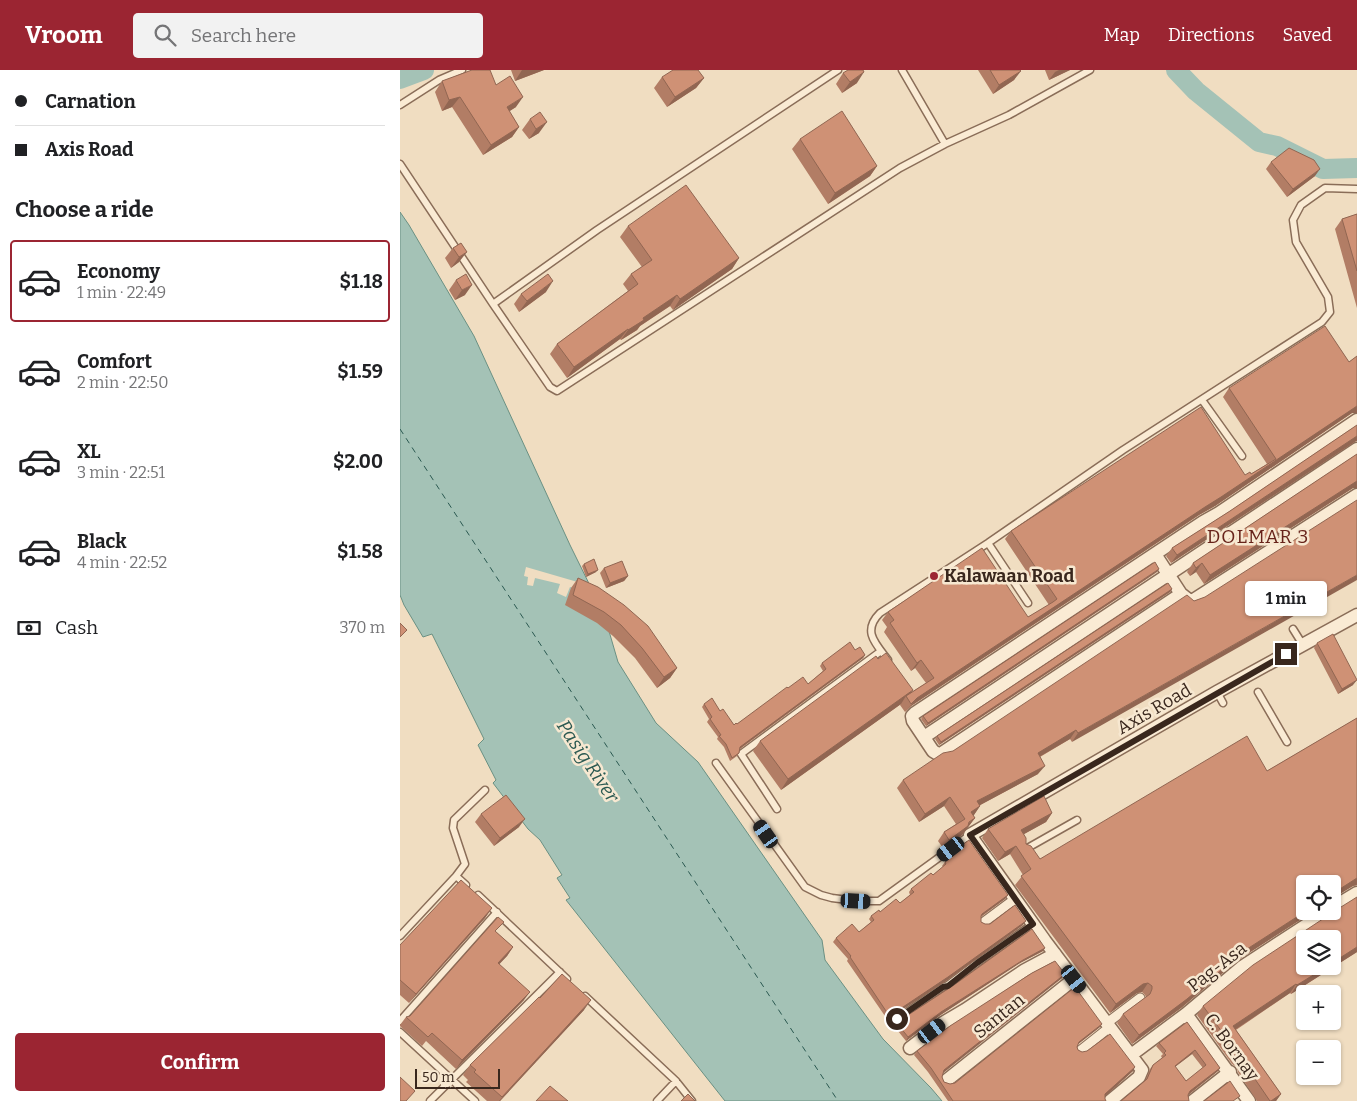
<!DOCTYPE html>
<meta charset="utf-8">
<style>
body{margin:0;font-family:Bitter,serif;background:#f2f2f2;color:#202124;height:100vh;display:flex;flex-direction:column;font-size:19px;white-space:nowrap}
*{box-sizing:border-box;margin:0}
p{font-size:16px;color:#757577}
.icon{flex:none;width:28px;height:28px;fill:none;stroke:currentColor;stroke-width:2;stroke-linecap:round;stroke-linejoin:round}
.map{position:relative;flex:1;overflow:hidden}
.details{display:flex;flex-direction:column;background:#fff;width:400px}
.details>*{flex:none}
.banner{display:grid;align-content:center;height:110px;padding:0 15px;background:#fff}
.tools{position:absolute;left:896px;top:805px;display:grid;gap:10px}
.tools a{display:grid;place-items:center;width:45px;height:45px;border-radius:5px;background:#fff;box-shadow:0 1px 4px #0004;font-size:25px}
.scale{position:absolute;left:15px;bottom:12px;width:85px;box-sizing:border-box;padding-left:5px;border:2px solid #39271d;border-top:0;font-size:14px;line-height:18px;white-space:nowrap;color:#39271d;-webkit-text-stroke:4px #f7e8d1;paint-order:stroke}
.end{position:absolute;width:22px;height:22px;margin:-11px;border:6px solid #39271d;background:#fff;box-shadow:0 0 0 2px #fff}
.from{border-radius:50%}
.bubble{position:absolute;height:35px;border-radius:5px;background:#fff;box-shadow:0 1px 4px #0004;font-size:16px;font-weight:700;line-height:35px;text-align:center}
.car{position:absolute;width:15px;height:30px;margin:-15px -8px;border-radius:6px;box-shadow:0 0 4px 1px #0007;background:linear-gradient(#222 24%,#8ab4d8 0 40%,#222 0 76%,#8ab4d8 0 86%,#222 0)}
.banner b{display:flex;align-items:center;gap:18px;height:48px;font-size:19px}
.banner b+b{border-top:1px solid #e0e0e0}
.banner i{width:12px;height:12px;background:#202124}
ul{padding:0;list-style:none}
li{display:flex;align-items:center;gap:15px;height:82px;margin:0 10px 8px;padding:0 5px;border:2px solid transparent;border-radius:5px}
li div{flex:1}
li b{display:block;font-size:19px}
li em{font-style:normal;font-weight:700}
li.active{border-color:#9b2532}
li>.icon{width:45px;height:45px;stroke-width:1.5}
h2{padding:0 15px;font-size:22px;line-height:60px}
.pay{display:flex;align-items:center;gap:12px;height:55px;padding:0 15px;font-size:19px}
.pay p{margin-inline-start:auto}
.button{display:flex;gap:10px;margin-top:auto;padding:10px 15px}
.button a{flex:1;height:58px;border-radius:5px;background:#9b2532;color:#fff;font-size:20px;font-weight:700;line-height:58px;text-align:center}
header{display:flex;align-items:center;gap:30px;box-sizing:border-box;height:70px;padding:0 25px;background:#9b2532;color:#fff}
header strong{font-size:24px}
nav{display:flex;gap:28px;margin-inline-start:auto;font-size:18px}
.search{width:350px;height:45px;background:#f2f2f2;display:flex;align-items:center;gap:12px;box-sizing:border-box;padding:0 18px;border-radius:5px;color:#757577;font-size:19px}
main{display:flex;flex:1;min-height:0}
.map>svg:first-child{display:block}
.water{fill:#a4c2b6;stroke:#6a9083}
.pier{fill:#f0ddc1}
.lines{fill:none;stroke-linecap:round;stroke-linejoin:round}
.river{stroke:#a4c2b6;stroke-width:20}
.ferry{stroke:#2b5951;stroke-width:1;stroke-dasharray:6 5;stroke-linecap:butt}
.service-casing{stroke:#8a6d58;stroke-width:9}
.pedestrian-casing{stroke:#8a6d58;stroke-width:11}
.minor-casing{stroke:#8a6d58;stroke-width:15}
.service{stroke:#faebd4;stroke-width:6}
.pedestrian{stroke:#faebd4;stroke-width:9}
.minor{stroke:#faebd4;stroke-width:12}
.wall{fill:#b27d65;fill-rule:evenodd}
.shaded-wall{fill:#916652}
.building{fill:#cf9175;stroke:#916652;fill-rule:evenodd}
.route{stroke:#39271d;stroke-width:6}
.poi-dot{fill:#9b2532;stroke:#f7e8d1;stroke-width:2}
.labels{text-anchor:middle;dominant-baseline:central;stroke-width:5;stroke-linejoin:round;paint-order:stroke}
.poi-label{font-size:18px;font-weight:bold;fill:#39271d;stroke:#f7e8d1;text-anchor:start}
.street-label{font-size:18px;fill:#39271d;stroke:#f7e8d1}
.neighbourhood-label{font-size:19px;letter-spacing:1px;fill:#67231a;stroke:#f7e8d1}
.water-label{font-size:19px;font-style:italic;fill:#2b5951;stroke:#f7e8d1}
</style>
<header>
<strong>Vroom</strong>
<div class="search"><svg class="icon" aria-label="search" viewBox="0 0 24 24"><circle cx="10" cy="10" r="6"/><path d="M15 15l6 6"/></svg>Search here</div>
<nav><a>Map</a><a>Directions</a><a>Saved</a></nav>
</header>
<main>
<section class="details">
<div class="banner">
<b><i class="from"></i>Carnation</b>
<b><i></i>Axis Road</b>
</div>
<h2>Choose a ride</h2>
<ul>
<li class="active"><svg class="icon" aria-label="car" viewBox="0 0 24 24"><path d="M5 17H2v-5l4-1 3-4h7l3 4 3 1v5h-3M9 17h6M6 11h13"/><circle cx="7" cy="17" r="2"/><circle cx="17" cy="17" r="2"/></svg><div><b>Economy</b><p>1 min · 22:49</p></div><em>$1.18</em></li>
<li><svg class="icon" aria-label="car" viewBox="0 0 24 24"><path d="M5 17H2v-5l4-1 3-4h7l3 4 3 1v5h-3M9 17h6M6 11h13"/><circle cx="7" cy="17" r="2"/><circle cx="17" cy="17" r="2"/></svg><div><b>Comfort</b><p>2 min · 22:50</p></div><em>$1.59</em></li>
<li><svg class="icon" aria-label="car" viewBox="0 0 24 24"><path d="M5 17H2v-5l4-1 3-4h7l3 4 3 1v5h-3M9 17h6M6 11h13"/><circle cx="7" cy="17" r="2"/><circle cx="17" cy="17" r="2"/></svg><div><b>XL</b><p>3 min · 22:51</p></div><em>$2.00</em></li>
<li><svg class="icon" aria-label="car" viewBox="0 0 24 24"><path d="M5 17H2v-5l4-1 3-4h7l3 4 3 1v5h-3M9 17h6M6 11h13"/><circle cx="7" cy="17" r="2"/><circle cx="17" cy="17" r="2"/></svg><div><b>Black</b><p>4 min · 22:52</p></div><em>$1.58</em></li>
</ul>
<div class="pay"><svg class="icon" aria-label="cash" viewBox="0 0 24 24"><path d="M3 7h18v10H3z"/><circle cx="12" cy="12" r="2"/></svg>Cash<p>370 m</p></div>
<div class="button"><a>Confirm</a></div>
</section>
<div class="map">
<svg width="957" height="1031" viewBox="0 0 957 1031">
<rect width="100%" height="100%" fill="#f0ddc1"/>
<path class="water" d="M0,142L9,155L74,266L170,475L204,544L218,592L256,653L298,692L422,870L425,890L483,969L531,1018L542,1031H325L166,830L170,828L157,808L162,805L140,770L128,759L93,713L96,710L78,675L84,669L32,564L23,567L4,535L0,525Z"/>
<path class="pier" d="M126,497L181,513L185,521L170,517L166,527L157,523L160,514L135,508L133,516L127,515L128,507L124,506Z"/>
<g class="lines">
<path class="river" d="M776,0L796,21L859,72L877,76L923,99L957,98
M0,9L24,0"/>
<path class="ferry" d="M0,359L438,1031"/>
<g class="service-casing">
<path id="service" d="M502,0L545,74L609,45L690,0
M0,35L39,10L62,0
M0,94L93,234L150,317L157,321L500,98L545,74
M93,234L197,160L438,0
M802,330L842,386
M588,473L628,533
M893,559L903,575
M488,590C475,573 462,561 480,543L588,473L723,380L922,252L930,242L928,227L896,172L893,150L901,135L925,118L957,119
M817,622L823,633
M858,622L887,672
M316,693L405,817L421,825L432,828L456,831H479L570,765
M377,739L341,684L481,581
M624,780L677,750
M56,806L66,815
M78,825L167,909
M0,866L56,806L65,794L53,758L54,750L85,720
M185,926L276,1011L292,1031
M497,949L543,917L548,915L577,893L633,854
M0,951L97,842
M0,962L75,1031
M30,1031L160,902
M257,1031L276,1011"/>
</g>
<g class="pedestrian-casing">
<path id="pedestrian" d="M584,852L615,829
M707,953L740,928
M681,980L710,957"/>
</g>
<g class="minor-casing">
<path id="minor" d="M957,350L819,443L803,452L515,643L512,646L513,651L533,681L538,684L542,683L781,524L790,531L795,529L957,425
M755,484L781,524
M524,667L957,379
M932,838L957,823
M786,944L849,1031
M510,978L543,953L565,940L625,900L655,884
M731,985L786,944L842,897L928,841
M547,1010L674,909
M710,1031L739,1007L742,1000L645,871L570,765L817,622L957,545
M793,1031L830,1002"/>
</g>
<use href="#service" class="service"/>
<use href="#pedestrian" class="pedestrian"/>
<use href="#minor" class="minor"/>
</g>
<path class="wall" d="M111,0H144L115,11Z
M578,0H620L614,10L593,24Z
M645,0H670L649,10Z
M443,3L457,13L442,23L436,14Z
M262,7L304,8L296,18L267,37L254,18Z
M42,11L96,15L116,37L109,41L119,57L112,67L83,85L52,37L42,41L35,22Z
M130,49L139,63L129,69L122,60Z
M400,69L477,96L470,106L428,134L392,79Z
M871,92L915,106L887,127L866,99Z
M957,144V238L935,159L942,149Z
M228,156L339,188L332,199L273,240L270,236L240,256L237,260L221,270L220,269L167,308L150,284L157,274L228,221L223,214L231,204L242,197L220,167Z
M61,173L59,192L51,198L45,188L53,178Z
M56,210L65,225L55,230L49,220Z
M146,222L119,242L114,234L121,224Z
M957,286V343H952L815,436L799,445L511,636L505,642L500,635L501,634L381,720L353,681L360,671L478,589L510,623L526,613L515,598L511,601L484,562L487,557L482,550L488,542L628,547L649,535L605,469L611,461L851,404L867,394L823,327L829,318L949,292Z
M957,355V371H956L771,493L766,486L772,478L830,441Z
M957,384V418H953L804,514L796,502L790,506L787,502L793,493Z
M184,494L196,502L186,507L182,496Z
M204,498L228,506L224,511L206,518L200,503Z
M757,502L526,656L521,649L523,646Z
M178,508L277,598L270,608L257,618L235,588L213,566L197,553L165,535L171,518Z
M772,519L770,522L539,675L535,669L537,666Z
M805,527L672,672L670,669L640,687L638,704L580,735V736L573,746L575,748L562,765L543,778L538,771L544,762L556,754L544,736L519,752L497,718L503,710L553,681L794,531Z
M917,573L953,615L938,624L914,578Z
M455,580L465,585L463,588L340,679L339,683L337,686L330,691L324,677L317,669L318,667L307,652L309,649L302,637L304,634L320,641L334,655L337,654L388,618L408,614L423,601L420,596L422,593Z
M957,648V815L953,816L905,841H914L838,890L781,938L732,974L717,953L723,944L746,927L745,925L742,922L737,923L710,943L615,815L623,805L610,784L598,791L582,768L588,759L652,743L646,752L624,764L626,774L640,789L867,701Z
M81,744L119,757L94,776L75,752Z
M551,783L608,825L605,829L581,847V852L585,854L623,855L546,911L495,944V945L496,949H502L645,878L643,881L620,893L539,946L506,971L498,961L496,962L447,891L448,889L433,872L436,868L459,862L471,852L469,849L471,846L500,833L510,825L509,822L511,819L533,805L543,797L542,796L545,792L549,788L548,787Z
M957,827V882L891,924L890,923L836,960L881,1024L876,1031H857L838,1002L837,997L832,994L797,945L803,936Z
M92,838L85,848L9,933L0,925V875Z
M96,862L113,877L107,886L99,894L124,930L56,999L26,971L22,976L0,956V955L6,947L10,946Z
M665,904L662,908L543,1002L542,1007L544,1012L550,1014L700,957L678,974L677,977L678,980L682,982L733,1001L705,1026V1029L706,1031H548L528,1002L514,985L517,981Z
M140,928L184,940L100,1031H87L66,1012L68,1010L63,1005L70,995Z
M787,952L820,998L818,1001L788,1025L745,1011L750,999L753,995L762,988L761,986L763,984L756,976L759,973ZM792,984L803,998L786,1011L775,997Z"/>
<path class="shaded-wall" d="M122,0H144L115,11Z
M659,0H670L649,10L655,2Z
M621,1L614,10L593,24L599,15Z
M464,2L457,13L442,23L450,12Z
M304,8L296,18L267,37L275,27Z
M60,27L52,37L42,41L49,30Z
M123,27L116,37L99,48L107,37Z
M147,52L139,63L129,69L136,59Z
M119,57L112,67L83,85L91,75Z
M477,96L470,106L428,134L435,123Z
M920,99L915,106L887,127L893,119Z
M67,182L59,192L51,198L59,187Z
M339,188L332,199L273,240L280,229Z
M153,211L146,222L119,242L127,231Z
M72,215L65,225L55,230L62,220Z
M277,225L270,236L240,256L237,260L221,270L228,260L243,248Z
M228,259L220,269L167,308L174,297Z
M957,336V343H952L815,436L799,445L511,636L505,642L517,628Z
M957,366V371H956L771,493L777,485Z
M957,411V418H953L804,514L810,505Z
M802,493L796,502L790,506L796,498Z
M759,499L757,502L526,656L528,653Z
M198,500L196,502L186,507L188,504Z
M957,505V510L672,672L678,663Z
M228,506L224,511L206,518L210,513Z
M772,519L770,522L539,675L541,672Z
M465,585L463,588L338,680L340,677Z
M521,590L515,598L511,601L517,593Z
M277,598L270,608L257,618L264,607Z
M957,610L953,615L938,624L942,619Z
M513,620L507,628L506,626L501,634L381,720L388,709Z
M676,660L670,669L632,691L638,683Z
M645,696L638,704L571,740L577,731Z
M550,727L544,736L519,752L525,744Z
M580,736L574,745L565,751L571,742Z
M652,743L646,752L615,769L621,760Z
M575,748L562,765L543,778L549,770Z
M125,749L119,757L94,776L100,768Z
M616,776L610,784L598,791L605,782Z
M957,808V815L953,816L932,829V824Z
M608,825L605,829L580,847L582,844Z
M92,838L85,848L9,933L16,924Z
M906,841H914L838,890L781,938L732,974L739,965L844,881Z
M626,851L623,855L546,911L494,945L497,941Z
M113,877L107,886L93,901L98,893Z
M957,877V882L891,924L897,915L928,896H932V893Z
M645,878L643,881L620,893L539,946L506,971L508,967L541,942L623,890Z
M665,904L662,908L542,1004L544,1000Z
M748,913L742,922L737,923L710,943L716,934L743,914Z
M896,914L890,923L827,965L833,956Z
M130,922L124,930L56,999L62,990Z
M191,930L184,940L100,1031H99Z
M702,954L700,957L677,975L679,972Z
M795,980L792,984L772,999L775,996Z
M735,997L733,1001L703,1028L705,1024Z
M820,998L818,1001L788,1025L790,1021Z
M881,1024L876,1031H871Z"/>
<path class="building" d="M72,0H90L96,15L110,6L123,27L107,37L119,57L91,75L60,27L49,30L42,11Z
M273,0H298L304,8L275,27L262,7Z
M448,0H463L464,2L450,12L443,3Z
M590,0H620L621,1L599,15Z
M442,41L477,96L435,123L400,69Z
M140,42L147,52L136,59L130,49Z
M889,78L914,90L920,99L893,119L871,92Z
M286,115L339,188L280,229L277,225L243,248L244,250L228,260V259L174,297L157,274L238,214L231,204L252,190L228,156Z
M957,144V201L942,149Z
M61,173L67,182L59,187L53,178Z
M66,204L72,215L62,220L56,210Z
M148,204L153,211L127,231L121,224Z
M925,256L949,292L957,286V336L821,427L805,437L517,628L511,634L506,626L534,608L521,590L517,593L490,553L494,550L488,542L582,478L628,547L653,532L657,529L611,461L801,337L845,405L850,402L851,404L876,389L829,318Z
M957,355V366L777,485L772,478L830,441Z
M957,384V411L810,505L802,493L796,498L793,493Z
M957,430V505L678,663L676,660L638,683L645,696L577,731L580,736L571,742L575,748L569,752L568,756L549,770L544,762L565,749L550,727L525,744L503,710L543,683L553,681L787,525L794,531L805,527Z
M194,489L198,500L188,504L184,494Z
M222,491L228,506L210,513L204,498Z
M755,492L759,499L528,653L523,646Z
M178,508L198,517L224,535L248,556L277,598L264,607L242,578L221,555L204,542L173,525Z
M768,513L772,519L541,672L537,666Z
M0,553L7,560L0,567Z
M933,564L957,610L942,619L917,573Z
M450,572L455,580L460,577L465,585L340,677L339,683L332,688L326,674L319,666L321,665L310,649L312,647L304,634L312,628L320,641L323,639L334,655L336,653L337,654L387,617L388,618L403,607L408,614L426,599L422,593Z
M486,583L513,620L388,709L360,671L476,586L478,589Z
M957,648V808L932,824V814H905V841H906L844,881L787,929L739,965L723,944L750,924L752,919V916L748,913L743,914L716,934L621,806L631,799L616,776L605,782L588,759L644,726L652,743L621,760L626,768V774L631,776L640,789L847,666L867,701Z
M106,725L125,749L100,768L81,744Z
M569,770L608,825L582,844L581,846V852L585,854H590L615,835L626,851L548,907L497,941L495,945L496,949H502L554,915L632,859L645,878L623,890L541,942L508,967L500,957L498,959L450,887L451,886L436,868L452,854L459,862L474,850L471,846L479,840L480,842L496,829L500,833L514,822L511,819L531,803L533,805L546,794L545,792L553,786L551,783Z
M61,810L92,838L16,924L0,910V875Z
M957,827V877L932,893V869H905V896H928L897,915L896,914L833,956L881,1024L871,1031H870L844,993L843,988L839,985L803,936L853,895L941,837Z
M98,847L104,852L95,861L113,877L98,893L130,922L62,990L32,963L28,967L6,947L10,946Z
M655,891L665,904L544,1000L542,1007L544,1012L550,1014L555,1013L675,917L702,954L679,972L677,977L678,980L682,982L687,981L710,964L735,997L705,1024V1029L706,1031H553L531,998L517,981L550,956L632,903Z
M162,904L191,930L102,1027L74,1002L76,1000L70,995L139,927L140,928Z
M787,952L820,998L790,1021L788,1025L789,1031H721L747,1009L753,995L766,985L764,983L766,981L759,973ZM795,980L806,995L786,1011L775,996Z
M0,1007L15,1021L6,1031H0Z
M830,1011L840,1026L833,1031H804Z
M150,1016L168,1031H136Z
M288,1024L295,1031H281Z"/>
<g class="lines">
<path class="route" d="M497,949L543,917L548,916L577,893L633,854L570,765L886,584"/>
</g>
<circle class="poi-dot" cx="534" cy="506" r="5"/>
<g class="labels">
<g class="poi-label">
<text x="544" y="506">Kalawaan Road</text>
</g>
<g class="street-label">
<text transform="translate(754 639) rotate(-30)">Axis Road</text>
<text transform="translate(817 897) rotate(-38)">Pag-Asa</text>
<text transform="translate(599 946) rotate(-39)">Santan</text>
<text transform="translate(832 977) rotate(54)">C. Bornay</text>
</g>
<g class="neighbourhood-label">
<text x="858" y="466">DOLMAR 3</text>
</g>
<g class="water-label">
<text transform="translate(188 691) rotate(56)">Pasig River</text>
</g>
</g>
</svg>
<div class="tools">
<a><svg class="icon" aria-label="locate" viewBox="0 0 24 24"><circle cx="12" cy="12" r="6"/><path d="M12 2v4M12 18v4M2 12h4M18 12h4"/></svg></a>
<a><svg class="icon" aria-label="layers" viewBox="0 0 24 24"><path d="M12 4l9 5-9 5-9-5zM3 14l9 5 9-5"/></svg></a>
<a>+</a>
<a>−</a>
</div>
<div class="scale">50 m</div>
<i class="end from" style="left:497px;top:949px"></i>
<i class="end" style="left:886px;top:584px"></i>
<div class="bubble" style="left:845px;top:511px;width:82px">1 min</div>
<i class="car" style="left:366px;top:764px;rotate:325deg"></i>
<i class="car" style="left:551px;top:779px;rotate:233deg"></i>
<i class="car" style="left:456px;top:831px;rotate:93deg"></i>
<i class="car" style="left:674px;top:909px;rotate:143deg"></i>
<i class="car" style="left:532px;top:961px;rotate:53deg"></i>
</div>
</main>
